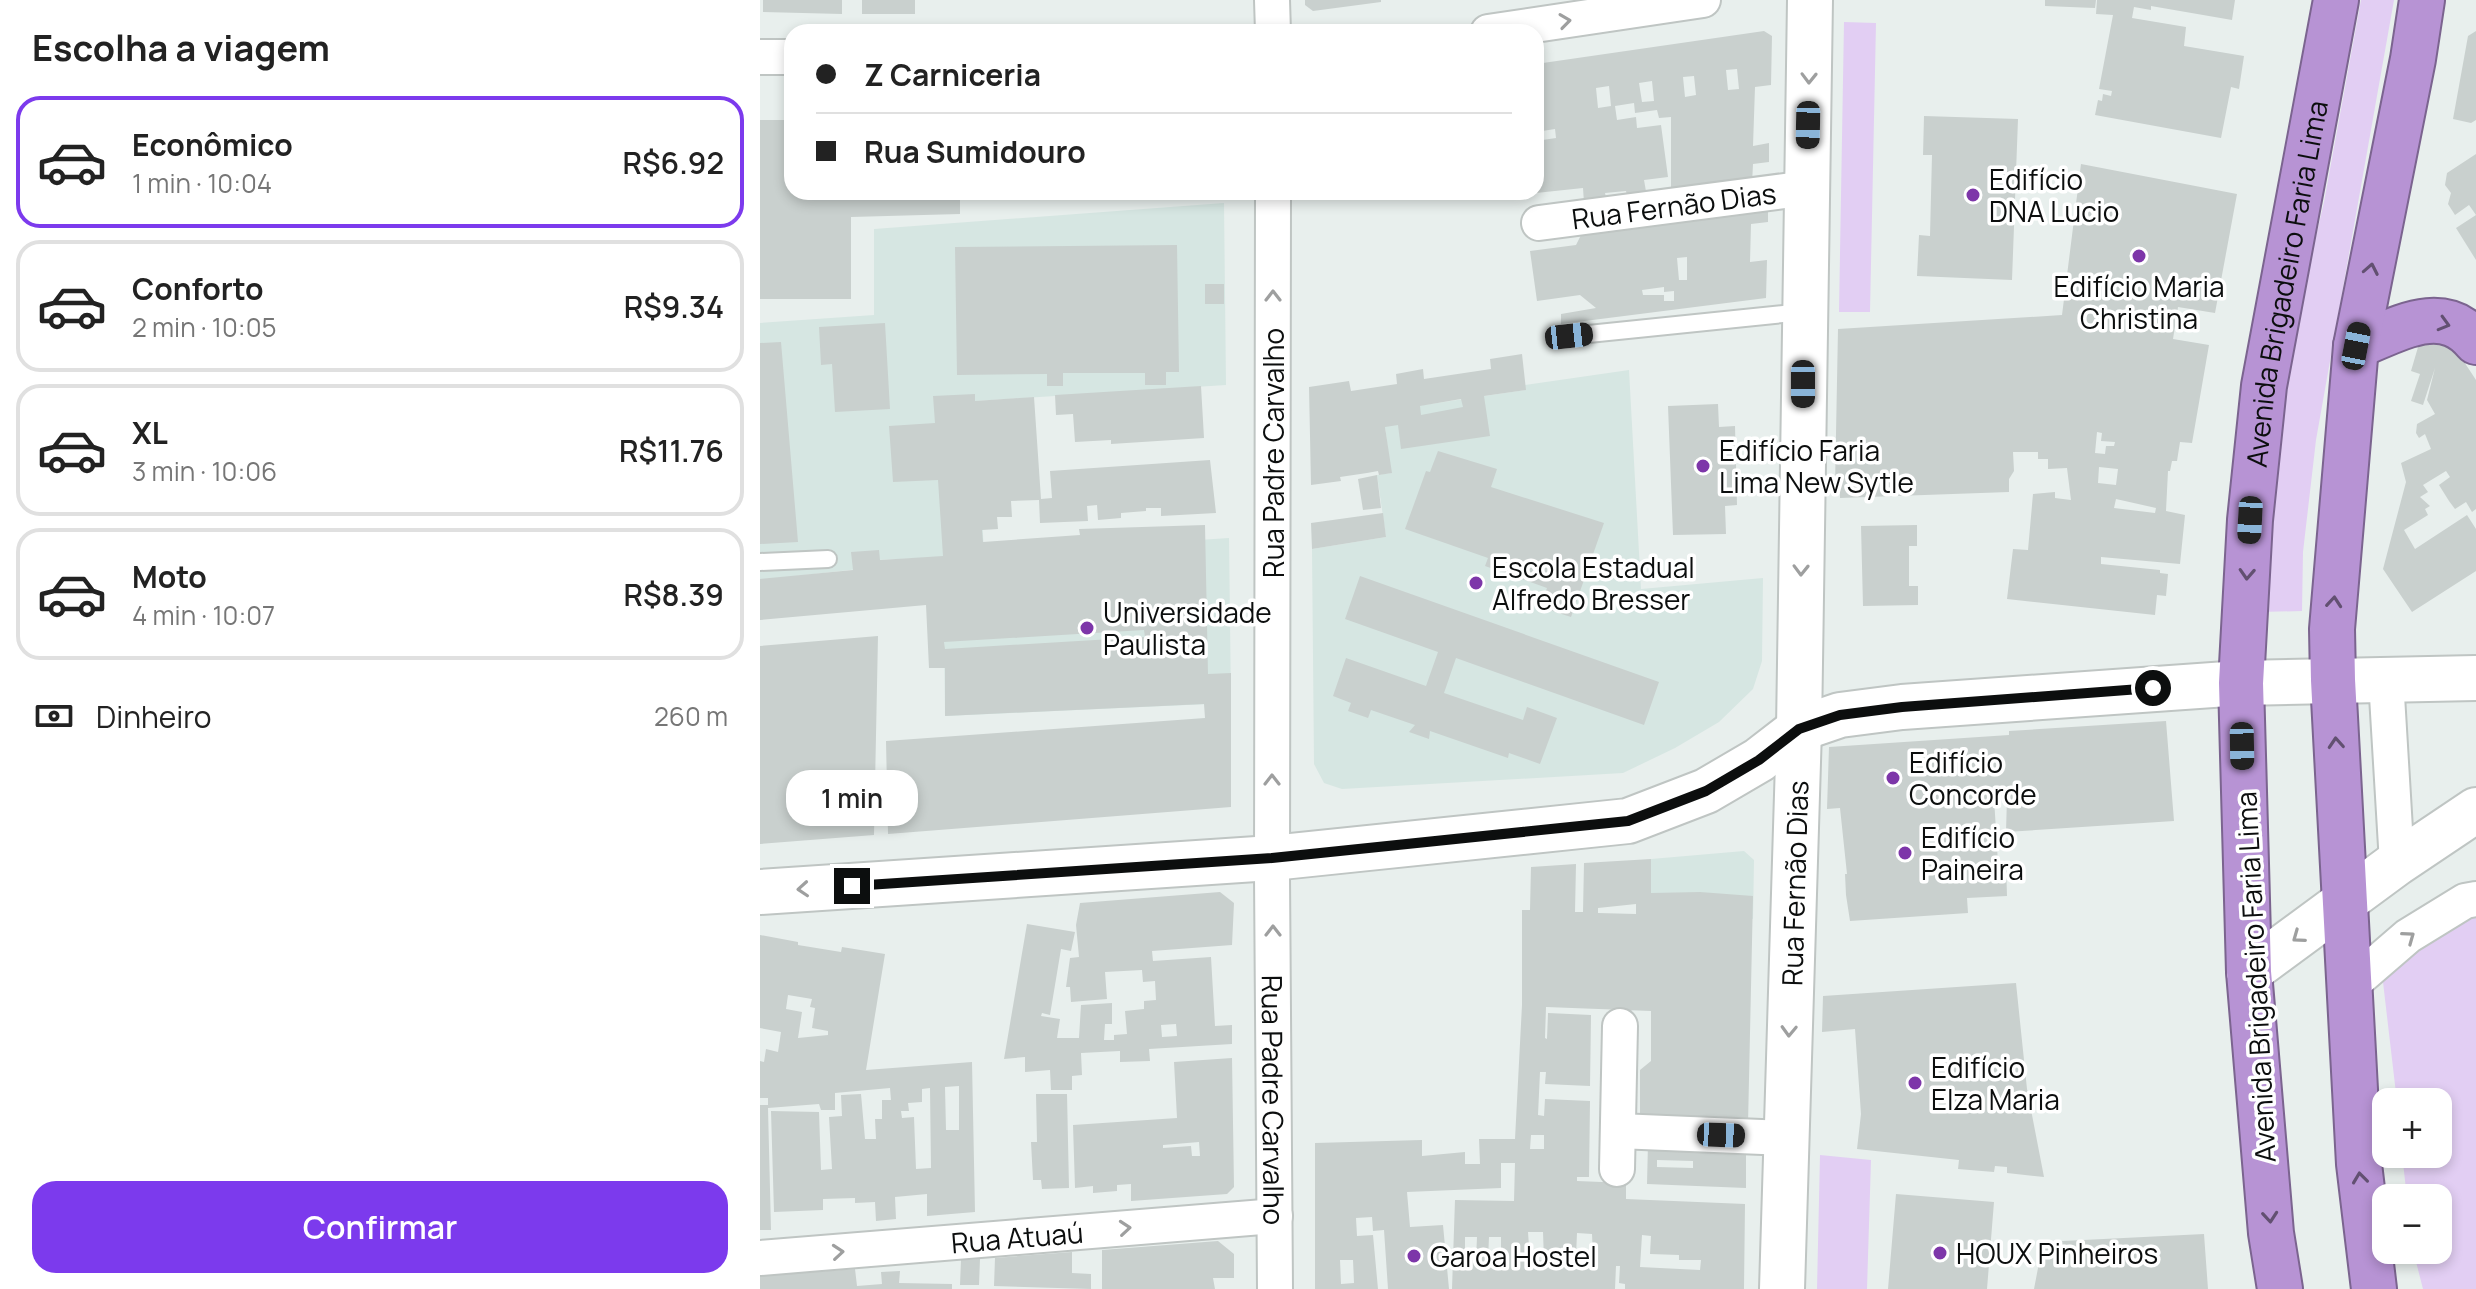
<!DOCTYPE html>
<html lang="pt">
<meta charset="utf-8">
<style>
body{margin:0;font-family:Manrope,sans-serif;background:#f6f6f6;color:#222;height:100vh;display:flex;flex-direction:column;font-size:30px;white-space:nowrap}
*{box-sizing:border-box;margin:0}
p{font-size:26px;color:#767676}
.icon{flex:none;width:44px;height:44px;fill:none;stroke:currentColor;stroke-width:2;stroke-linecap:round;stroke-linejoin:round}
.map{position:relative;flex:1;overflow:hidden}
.side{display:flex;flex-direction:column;background:#fff;width:760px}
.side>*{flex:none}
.guide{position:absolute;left:24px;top:24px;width:760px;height:176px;border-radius:24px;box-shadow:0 4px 12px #0003;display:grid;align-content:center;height:176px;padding:0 32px;background:#fff}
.controls{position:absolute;left:1612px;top:1088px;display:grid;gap:16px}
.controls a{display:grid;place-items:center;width:80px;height:80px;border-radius:16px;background:#fff;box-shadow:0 4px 12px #0003;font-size:40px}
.end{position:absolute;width:36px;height:36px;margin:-18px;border:10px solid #0c0e0e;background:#fff;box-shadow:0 0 0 4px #fff}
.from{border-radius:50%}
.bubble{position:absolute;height:56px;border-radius:24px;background:#fff;box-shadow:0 4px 12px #0003;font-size:26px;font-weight:600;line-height:56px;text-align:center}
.car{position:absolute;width:24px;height:48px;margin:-24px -12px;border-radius:10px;box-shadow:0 0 6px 2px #0007;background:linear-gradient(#222 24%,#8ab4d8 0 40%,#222 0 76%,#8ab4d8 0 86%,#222 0)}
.guide b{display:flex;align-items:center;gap:28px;height:76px;font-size:30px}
.guide b+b{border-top:2px solid #e0e0e0}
.guide i{width:20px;height:20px;background:#222}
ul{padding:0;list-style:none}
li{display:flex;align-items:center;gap:24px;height:132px;margin:0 16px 12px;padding:0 16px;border:4px solid #e0e0e0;border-radius:24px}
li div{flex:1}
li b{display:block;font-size:30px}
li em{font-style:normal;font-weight:600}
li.selected{border-color:#7c3aed}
li>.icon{width:72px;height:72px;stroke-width:1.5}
h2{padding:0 32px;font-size:36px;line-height:96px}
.pay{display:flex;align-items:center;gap:20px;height:88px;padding:0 32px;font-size:30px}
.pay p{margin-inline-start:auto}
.cta{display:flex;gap:16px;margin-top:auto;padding:16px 32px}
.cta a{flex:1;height:92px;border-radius:24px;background:#7c3aed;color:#fff;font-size:32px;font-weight:600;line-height:92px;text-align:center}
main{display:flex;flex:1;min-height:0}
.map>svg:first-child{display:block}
.built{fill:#d6e6e2}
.green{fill:#e2cef3}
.building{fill:#c9d0ce;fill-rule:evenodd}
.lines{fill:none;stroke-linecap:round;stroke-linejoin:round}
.lane-casing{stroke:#bfc5c3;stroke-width:20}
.street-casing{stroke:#bfc5c3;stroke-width:38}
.secondary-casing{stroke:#bfc5c3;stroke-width:48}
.highway-casing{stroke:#7b648f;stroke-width:48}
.lane{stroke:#fff;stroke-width:16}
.street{stroke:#fff;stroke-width:34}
.secondary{stroke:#fff;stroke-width:44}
.highway{stroke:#b793d4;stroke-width:44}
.oneway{stroke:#9e9f9f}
.oneway2{stroke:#625071}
.route{stroke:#0c0e0e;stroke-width:10}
.poi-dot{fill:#7d36a9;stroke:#fff;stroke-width:3}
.labels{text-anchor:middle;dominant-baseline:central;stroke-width:7;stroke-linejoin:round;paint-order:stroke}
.poi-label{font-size:28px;fill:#0c0e0e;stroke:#fff;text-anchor:start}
.street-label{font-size:28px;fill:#0c0e0e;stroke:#fff}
</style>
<main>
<section class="side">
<h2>Escolha a viagem</h2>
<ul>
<li class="selected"><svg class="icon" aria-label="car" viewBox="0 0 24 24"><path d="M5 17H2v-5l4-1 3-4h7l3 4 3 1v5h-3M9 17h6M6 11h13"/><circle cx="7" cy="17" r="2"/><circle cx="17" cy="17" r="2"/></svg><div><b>Econômico</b><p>1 min · 10:04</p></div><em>R$6.92</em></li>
<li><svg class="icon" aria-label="car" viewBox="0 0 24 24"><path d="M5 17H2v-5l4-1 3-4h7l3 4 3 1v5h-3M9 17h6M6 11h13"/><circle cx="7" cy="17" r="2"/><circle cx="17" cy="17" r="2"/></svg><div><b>Conforto</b><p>2 min · 10:05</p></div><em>R$9.34</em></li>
<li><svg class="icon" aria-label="car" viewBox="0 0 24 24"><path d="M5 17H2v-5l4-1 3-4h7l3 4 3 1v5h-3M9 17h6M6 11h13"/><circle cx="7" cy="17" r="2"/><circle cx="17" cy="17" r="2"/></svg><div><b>XL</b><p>3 min · 10:06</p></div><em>R$11.76</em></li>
<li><svg class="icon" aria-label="car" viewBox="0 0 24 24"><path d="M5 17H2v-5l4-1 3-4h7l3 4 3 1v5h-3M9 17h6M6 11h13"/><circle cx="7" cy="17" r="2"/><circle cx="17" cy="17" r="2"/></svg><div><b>Moto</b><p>4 min · 10:07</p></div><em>R$8.39</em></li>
</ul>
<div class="pay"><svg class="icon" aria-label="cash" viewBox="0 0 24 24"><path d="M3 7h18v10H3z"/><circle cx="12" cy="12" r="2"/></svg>Dinheiro<p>260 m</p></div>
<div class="cta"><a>Confirmar</a></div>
</section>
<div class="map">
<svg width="1716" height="1289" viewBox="0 0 1716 1289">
<rect width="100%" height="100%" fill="#e8efed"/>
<path class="built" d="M464,203L466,385L216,401L224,554L469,538L471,703L185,716L183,557L117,560V567L0,580V323L114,315V229Z
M869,370L881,589L1003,578L1002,661L993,689L959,722L915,748L863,773L582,789L564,783L554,764L552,549L626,537L617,475L631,473L623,411L765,390V385Z
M984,851L994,860L993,919L890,915L891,859Z"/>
<path class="green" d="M1601,0H1634L1556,440L1543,552L1542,611L1500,612L1506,509L1531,345L1564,202Z
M1084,22L1116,23L1110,312H1079Z
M1716,907V1289H1663L1653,1250H1678V1198H1647L1642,1154H1678V1102H1637L1623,982L1640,954Z
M1060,1155L1111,1160L1107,1289H1057Z"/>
<path class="building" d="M3,0H82V14L3,12Z
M102,0H155V14H102Z
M545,0H621V2L553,11L545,5Z
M1285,0H1336L1335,8L1285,6Z
M1337,0H1475L1472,20L1391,6V10L1374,7L1372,18L1426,27L1424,46L1484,56L1479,89L1471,87L1461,138L1335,115L1338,100L1342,101L1343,94L1351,96L1352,91L1339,89L1353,15L1336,14Z
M1004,31L1012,36L1011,85L995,87L993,146L1009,143V162L993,164L992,184L911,194V117L899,118L897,110L875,113L874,103L855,106L857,120L876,117L877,128L901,125L908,177L884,180L887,197L868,199L866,191L845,193L847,202L824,203L823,188L776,193V141L796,138L795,129L776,132V64ZM977,69L979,89L968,90L966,70ZM934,76L936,95L925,97L923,77ZM892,81L894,101L882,102L879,83ZM849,86L851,106L838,108L836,88Z
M1716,31V120L1711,123L1693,119L1708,36Z
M1164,116L1258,119L1252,280L1157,276L1159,235L1170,236L1172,155H1163Z
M0,120H32V192H200V214L91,217V299H0Z
M1716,154V260L1696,228L1716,215L1709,205L1695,215L1688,204L1691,193L1685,185L1687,173Z
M1321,164L1477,194L1455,313L1418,307L1413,339L1449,345L1432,443L1420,442L1417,461H1412L1410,471H1408L1406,511L1425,515L1420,564L1341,557V564L1400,570V573L1408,574L1406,596L1397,595L1395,615L1247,599L1253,549L1268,550L1273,494L1295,492V498L1311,500L1307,468L1288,469V459H1278V452H1253L1254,471L1249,479V492L1080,498V486H1075L1078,329L1302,315ZM1337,432L1342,433L1341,441L1355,442L1354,446H1346L1345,454L1335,453ZM1339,467L1358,469L1356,485L1338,483ZM1356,499L1396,508L1395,513L1354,508Z
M1008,203V222L991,224L990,262L1007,260L1006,298L801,324V314L836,308L820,295L777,301L770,251L816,245L822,233L855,221V231L876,229L875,218ZM927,257V280H919L917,258ZM904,287V292L914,291V301H904V295H883L882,290Z
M417,245L419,372H406V385H385V373H303V386H287V374L197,375L195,247Z
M445,284H464V304H445Z
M125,323L130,409L75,412L72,364L61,365L59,327Z
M1661,337L1693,345L1716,380V509L1712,512L1706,502L1695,509L1689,501L1679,485L1690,477L1686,471L1663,485L1668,492L1660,497L1670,506L1665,509L1668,515L1644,530L1655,549L1707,515L1716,529V571L1652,612L1623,569L1646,482L1641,463L1671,449L1665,434L1659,438L1656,433L1657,424L1675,414L1667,400L1675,368L1663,405L1651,401L1660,374L1651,371Z
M21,342L38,542L0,544V343Z
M762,354L766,390L724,396L730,436L641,449L638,425L625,427L632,473L619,475L618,471L607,473L580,477L581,481L551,485L549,387L589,381L591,391L637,384L636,374L663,369L664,379L731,369L730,359ZM701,399L703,407L661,415L660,406Z
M441,386L444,438L351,444V440L315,442L313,414L296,415L295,395Z
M215,394V401L274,397L281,499L292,498L290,471L450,460L456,513L401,516V508H386V511L361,513V518L338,520L337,505L327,506L328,521L280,523L279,500L251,501L252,517H237L238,529L222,530L223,542L320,535L319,529L445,525L448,674L471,673V807L128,834L126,741L445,718L444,704L185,716V668H169L166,605L0,620V579L93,570L91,552L119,550L120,560L183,556L178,480L133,482L129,426L175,423L173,396ZM384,630L385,637L185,649L184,642Z
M958,404L959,427L975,426L977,505L965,506L966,534L913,535L908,406Z
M678,451L737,469L731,487L844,523L811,617L780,607L787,588L725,566L728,558L645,529L666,471L670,472Z
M617,475L621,508L603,510L598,479Z
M623,513L626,537L552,549L551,523Z
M1157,525V546H1149V586H1158V605L1103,606L1101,526Z
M600,576L899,682L884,725L696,658L684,693L763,720L767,707L797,718L780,764L749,753L748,758L670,731L669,739L649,732L655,725L611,710L608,718L588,711L591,703L573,696L586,658L666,686L678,652L585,619Z
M118,636L114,835L0,844V646Z
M1406,721L1414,821L1246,832L1247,797L1234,798L1238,863H1246L1247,896L1207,898L1208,913L1090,921L1086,895L1085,874H1087L1080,808L1067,809L1069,747L1249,735V731Z
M891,859V893L940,892L993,896L988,1125L880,1119V1070L891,1061V1011L786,1007L785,1038L787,1039L788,1013L831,1015L830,1086L785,1084L786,1072H780L778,1115L784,1116L785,1099L830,1101L829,1177H817V1181L866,1183V1199L985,1204L984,1289H865V1284L859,1283L860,1266H856L855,1289H692L695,1200L754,1201L755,1163H741V1188L647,1192L650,1227L683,1225L689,1289H628L624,1230L613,1231L612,1217L596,1218L597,1236L613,1235L618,1289H555V1143L662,1140V1156L705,1152V1164H720L719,1139H755L762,1005V910H770L771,867L816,864L815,912H823L824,863ZM876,904V914L838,913V908ZM771,1135H784V1149H770ZM768,1232H783L784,1260L770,1261ZM817,1233L832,1234L833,1257L816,1256ZM882,1235L891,1236L890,1254L919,1255V1260H941L940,1270L880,1267ZM705,1237H717L716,1260H705ZM729,1237H741V1260H728ZM580,1260H593L594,1283L581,1284Z
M460,892L474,903L472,945L392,951L393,961L451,957L455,1026L472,1025V1044L389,1049L390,1061L360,1062V1051L321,1053L322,1075L312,1076V1090H291L290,1070L265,1072V1057L244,1059L267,924L315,932L311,951L301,949L290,1015L282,1013L281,1016L300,1019L297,1038H319L321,1005L352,1003V1024H345L344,1040H354V1035L367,1034L365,1011L384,1009V1001L396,1000L395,981L383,982L382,970L345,972L347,999L311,1002L310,987H306L310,958L319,957L316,925L320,903ZM416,1024L417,1036L402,1037L401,1025Z
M0,935L38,942V945L81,952L82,947L125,954L106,1070L212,1062L215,1212L167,1216V1194L135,1197L136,1219L116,1221L115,1202L95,1203V1198L63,1199V1210L14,1212L11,1111L59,1112L61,1170L72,1169L69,1117L82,1116L81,1095L101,1094L105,1139H116L115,1119H122V1100H131L130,1088L75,1093V1110H61L59,1104L8,1108L11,1230H0V1105H8V1098H0V1061L4,1062L6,1049L18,1052L21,1032L0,1028ZM28,995L52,999L50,1007L55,1008L52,1028L68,1031V1035L38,1038L42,1012L26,1009ZM199,1086V1130H186L185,1087ZM170,1088L171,1168L156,1169L154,1117L142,1118L141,1111H149L148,1103L162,1102V1089Z
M1256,983L1267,1089L1284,1177L1247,1173V1167L1235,1166L1234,1172L1198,1169L1199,1160L1097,1149L1101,1114L1095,1029L1062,1032L1063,996Z
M472,1058L474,1187L467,1194L371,1201V1184L357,1185V1191L333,1193V1186L315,1188L313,1125L417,1118L414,1062ZM439,1142L440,1156H432L431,1146L403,1148V1145Z
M276,1094H307L309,1188L282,1189L281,1180H273L271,1142H277Z
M888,1143L986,1147V1188L887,1184ZM897,1160L933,1161V1168L897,1167Z
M1136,1194L1234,1202L1227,1289H1128Z
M1444,1234L1448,1289H1274L1283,1242Z
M458,1241L474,1254V1278H453L455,1289H342V1250Z
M312,1252V1273L331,1274V1289L234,1286L235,1258Z
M220,1259L219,1285H200L201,1260Z
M95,1269L97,1286L122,1284L121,1272L140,1271L139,1283L192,1284V1289H0V1276Z"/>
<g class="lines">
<g class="lane-casing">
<path id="lane" d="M809,336L1043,312
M0,562L68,559"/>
</g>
<g class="street-casing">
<g id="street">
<path d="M512,0L513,32"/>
<path d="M728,32L943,0"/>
<path d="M0,57H32"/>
<path id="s1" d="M513,192L512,876L515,1289"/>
<path id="s2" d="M779,223L1047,188"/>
<path d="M1626,679L1637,863"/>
<path d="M1590,986L1648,936L1705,901L1716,899"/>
<path d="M858,1131L1026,1138"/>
<path d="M857,1169L860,1026"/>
<path id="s3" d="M0,1258L515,1216"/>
</g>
</g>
<g class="secondary-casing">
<g id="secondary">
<path d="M0,892L512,858L868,821L946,791L999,760L1039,729L1080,715L1142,707L1481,683L1716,678"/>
<path d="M1489,972L1637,863L1716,810"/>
<path id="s4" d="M1022,1289L1039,729L1050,0"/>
</g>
</g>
<g class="highway-casing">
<g id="highway">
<path d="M1596,346C1635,331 1682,300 1716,342"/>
<path id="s5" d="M1520,1289L1511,1233L1489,972L1481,683L1490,520L1504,386L1576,0"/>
<path d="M1614,1289L1599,1164L1573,680L1572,629L1596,346L1653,59L1662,0"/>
</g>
</g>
<use href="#lane" class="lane"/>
<use href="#street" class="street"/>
<use href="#secondary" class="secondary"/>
<use href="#highway" class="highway"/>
</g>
<defs><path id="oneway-chevron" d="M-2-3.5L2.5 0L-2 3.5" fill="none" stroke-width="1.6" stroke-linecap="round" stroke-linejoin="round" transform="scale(2)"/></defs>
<g class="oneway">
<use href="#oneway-chevron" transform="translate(805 21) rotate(-8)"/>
<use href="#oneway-chevron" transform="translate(1049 78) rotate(91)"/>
<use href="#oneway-chevron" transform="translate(513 296) rotate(-90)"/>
<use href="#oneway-chevron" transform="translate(1041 570) rotate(91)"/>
<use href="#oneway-chevron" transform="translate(512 780) rotate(-90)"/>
<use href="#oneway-chevron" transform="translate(43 889) rotate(176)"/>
<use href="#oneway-chevron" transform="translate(513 931) rotate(-90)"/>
<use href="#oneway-chevron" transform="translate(1538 937) rotate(144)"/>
<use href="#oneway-chevron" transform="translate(1649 937) rotate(-36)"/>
<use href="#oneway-chevron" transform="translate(1029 1031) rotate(92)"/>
<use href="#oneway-chevron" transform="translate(365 1228) rotate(-5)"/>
<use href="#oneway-chevron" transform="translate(78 1252) rotate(-5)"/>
</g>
<g class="oneway2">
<use href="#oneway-chevron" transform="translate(1611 269) rotate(-79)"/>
<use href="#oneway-chevron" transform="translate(1684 324) rotate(16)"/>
<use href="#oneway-chevron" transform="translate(1487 574) rotate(93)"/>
<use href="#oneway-chevron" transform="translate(1574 602) rotate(-85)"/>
<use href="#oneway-chevron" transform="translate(1576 743) rotate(-94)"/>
<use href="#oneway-chevron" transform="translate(1600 1178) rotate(-97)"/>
<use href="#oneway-chevron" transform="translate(1510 1217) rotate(85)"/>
</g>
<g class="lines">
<path class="route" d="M92,886L512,858L868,821L946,791L999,760L1039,729L1080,715L1142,707L1393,688"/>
</g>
<g class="poi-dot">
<circle cx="1213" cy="195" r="8"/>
<circle cx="1379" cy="256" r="8"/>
<circle cx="943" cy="466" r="8"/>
<circle cx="716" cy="583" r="8"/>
<circle cx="327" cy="628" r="8"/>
<circle cx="1133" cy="778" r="8"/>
<circle cx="1145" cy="853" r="8"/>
<circle cx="1155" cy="1083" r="8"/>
<circle cx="1180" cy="1253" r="8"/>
<circle cx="654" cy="1256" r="8"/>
</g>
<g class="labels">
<g class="poi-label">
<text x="1229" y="179">Edifício<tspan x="1229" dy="32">DNA Lucio</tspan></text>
<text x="1379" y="286" text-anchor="middle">Edifício Maria<tspan x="1379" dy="32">Christina</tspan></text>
<text x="959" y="450">Edifício Faria<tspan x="959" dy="32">Lima New Sytle</tspan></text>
<text x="732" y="567">Escola Estadual<tspan x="732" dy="32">Alfredo Bresser</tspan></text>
<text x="343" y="612">Universidade<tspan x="343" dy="32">Paulista</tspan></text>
<text x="1149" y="762">Edifício<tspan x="1149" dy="32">Concorde</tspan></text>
<text x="1161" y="837">Edifício<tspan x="1161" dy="32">Paineira</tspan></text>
<text x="1171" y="1067">Edifício<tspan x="1171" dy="32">Elza Maria</tspan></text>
<text x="1196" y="1253">HOUX Pinheiros</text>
<text x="670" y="1256">Garoa Hostel</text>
</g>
<g class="street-label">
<text stroke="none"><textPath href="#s2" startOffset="136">Rua Fernão Dias</textPath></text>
<text stroke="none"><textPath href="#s5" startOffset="1010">Avenida Brigadeiro Faria Lima</textPath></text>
<text transform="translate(513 453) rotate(-90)">Rua Padre Carvalho</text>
<text stroke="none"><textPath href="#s4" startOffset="406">Rua Fernão Dias</textPath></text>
<text transform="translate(1495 977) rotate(-93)">Avenida Brigadeiro Faria Lima</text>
<text stroke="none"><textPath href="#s1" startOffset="908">Rua Padre Carvalho</textPath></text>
<text stroke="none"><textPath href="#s3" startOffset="258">Rua Atuaú</textPath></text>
</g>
</g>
</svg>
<div class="controls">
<a>+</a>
<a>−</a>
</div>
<i class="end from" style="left:1393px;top:688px"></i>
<i class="end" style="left:92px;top:886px"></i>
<div class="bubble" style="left:26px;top:770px;width:132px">1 min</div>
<i class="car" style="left:1048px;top:125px;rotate:181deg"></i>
<i class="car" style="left:809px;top:336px;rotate:84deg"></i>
<i class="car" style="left:1596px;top:346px;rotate:11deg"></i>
<i class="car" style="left:1043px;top:384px;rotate:180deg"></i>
<i class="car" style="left:1490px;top:520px;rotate:183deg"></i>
<i class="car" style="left:1482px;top:746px;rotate:179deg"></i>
<i class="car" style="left:961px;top:1135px;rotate:92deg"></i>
<div class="guide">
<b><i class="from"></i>Z Carniceria</b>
<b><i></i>Rua Sumidouro</b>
</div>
</div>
</main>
